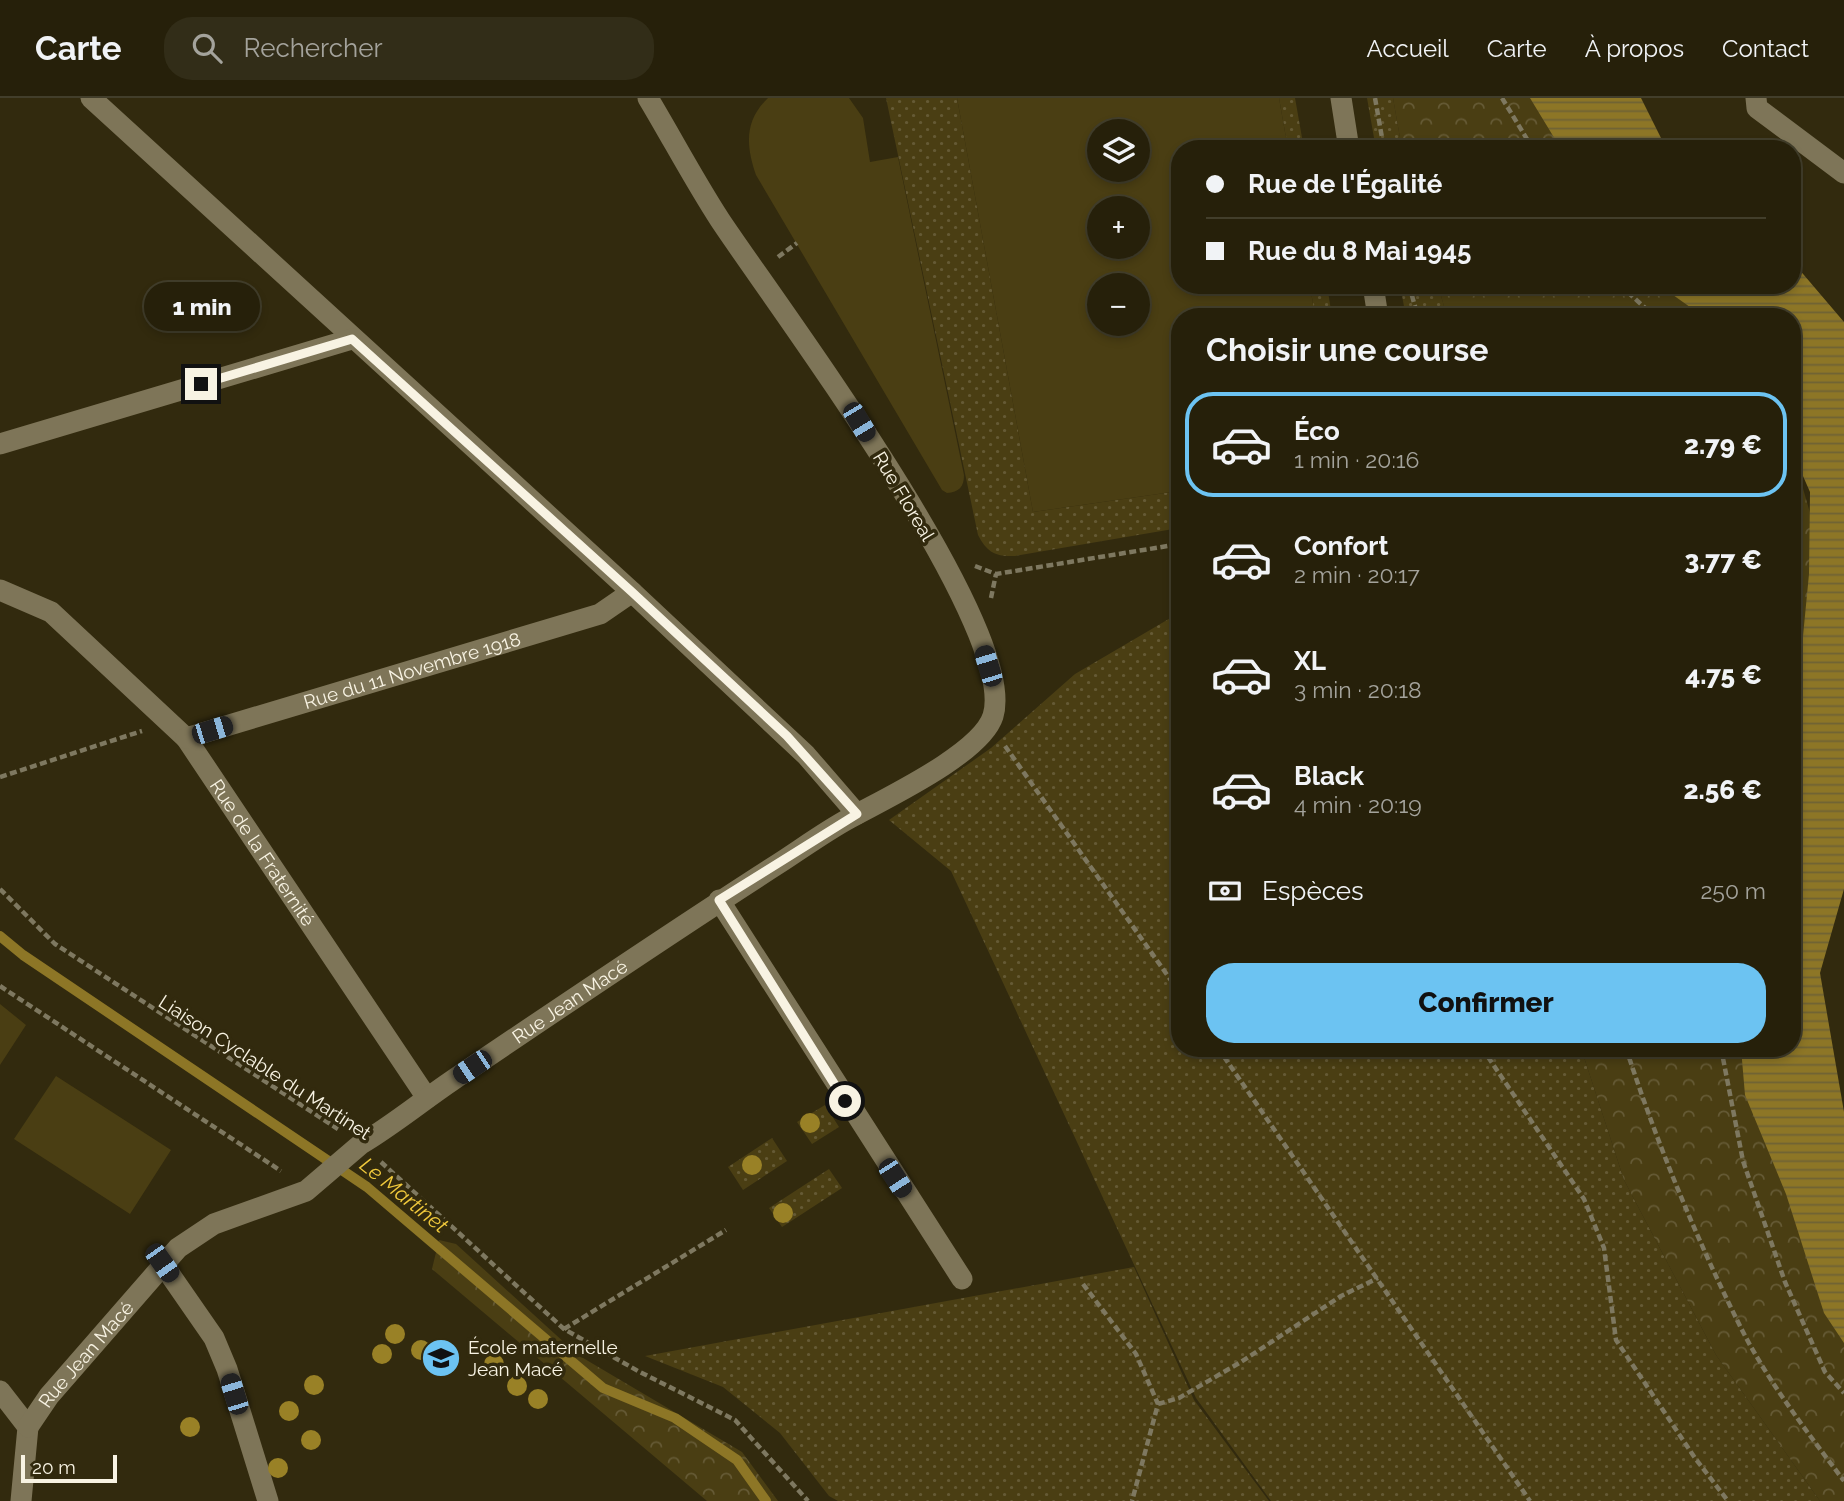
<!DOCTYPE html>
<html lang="fr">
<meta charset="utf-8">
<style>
body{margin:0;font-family:Raleway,sans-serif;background:#322d18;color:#f1f3f6;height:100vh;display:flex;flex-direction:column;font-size:26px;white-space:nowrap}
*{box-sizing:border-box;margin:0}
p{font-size:23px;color:#a4a39c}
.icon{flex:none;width:38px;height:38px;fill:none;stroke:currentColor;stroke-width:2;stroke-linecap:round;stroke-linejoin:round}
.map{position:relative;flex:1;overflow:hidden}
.side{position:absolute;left:1171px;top:210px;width:630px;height:749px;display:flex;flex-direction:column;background:#26200a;border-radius:28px;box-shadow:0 4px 10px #0003,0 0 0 2px #423e2b}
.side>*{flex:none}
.guide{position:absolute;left:1171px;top:42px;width:630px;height:154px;border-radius:28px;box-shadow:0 4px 10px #0003,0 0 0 2px #423e2b;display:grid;align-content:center;height:154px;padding:0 35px;background:#26200a}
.controls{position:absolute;left:1087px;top:21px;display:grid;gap:14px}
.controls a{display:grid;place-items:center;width:63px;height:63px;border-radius:50%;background:#26200a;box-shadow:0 4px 10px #0003,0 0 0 2px #423e2b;font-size:35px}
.scale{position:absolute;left:21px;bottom:18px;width:96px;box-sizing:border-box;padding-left:7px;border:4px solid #f8f3e3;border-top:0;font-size:19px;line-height:24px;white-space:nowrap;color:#f8f3e3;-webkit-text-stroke:5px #322a0e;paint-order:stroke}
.end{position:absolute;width:32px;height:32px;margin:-16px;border:9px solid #f8f3e3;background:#111;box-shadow:0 0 0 4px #111}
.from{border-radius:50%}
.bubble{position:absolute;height:49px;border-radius:24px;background:#26200a;box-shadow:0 4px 10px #0003,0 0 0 2px #423e2b;font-size:23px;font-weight:800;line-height:49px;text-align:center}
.car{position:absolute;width:21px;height:42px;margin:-21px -10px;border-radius:9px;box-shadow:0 0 5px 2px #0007;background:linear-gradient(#222 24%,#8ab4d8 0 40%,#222 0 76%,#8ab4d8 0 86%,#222 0)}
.guide b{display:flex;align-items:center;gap:24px;height:66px;font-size:26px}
.guide b+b{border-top:2px solid #423e2b}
.guide i{width:18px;height:18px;background:#f1f3f6}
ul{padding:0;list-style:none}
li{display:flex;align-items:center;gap:21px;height:105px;margin:0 14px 10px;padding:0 21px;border:4px solid transparent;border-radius:28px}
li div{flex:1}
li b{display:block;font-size:26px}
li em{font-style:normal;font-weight:800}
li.current{border-color:#6cc3f2}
li>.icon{width:63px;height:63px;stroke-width:1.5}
h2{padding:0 35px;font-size:32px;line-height:84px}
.pay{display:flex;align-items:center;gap:18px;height:77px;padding:0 35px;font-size:26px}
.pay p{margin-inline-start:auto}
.button{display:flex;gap:14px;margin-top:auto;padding:14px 35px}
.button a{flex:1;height:80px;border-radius:28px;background:#6cc3f2;color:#111;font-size:28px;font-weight:800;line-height:80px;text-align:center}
header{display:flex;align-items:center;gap:42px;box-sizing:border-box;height:98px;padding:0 35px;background:#26200a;border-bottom:2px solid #423e2b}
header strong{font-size:33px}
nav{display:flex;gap:38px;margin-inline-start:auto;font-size:24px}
.search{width:490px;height:63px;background:#322d18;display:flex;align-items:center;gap:18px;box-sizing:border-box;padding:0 24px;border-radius:28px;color:#a4a39c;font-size:26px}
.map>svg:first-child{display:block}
.green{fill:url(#green-dots)}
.forest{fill:url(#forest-crowns)}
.pitch{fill:#4a3e13;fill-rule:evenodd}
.water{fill:url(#water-rules)}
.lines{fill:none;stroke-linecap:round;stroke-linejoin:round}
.stream{stroke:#8d7626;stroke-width:10}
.path{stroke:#7e7860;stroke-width:4.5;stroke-dasharray:7 3.5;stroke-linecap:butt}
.minor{stroke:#7e7558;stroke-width:21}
.tree{fill:#998126}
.route{stroke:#f8f3e3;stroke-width:9}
.labels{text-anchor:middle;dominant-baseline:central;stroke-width:7;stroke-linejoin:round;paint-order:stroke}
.street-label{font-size:19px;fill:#f8f3e3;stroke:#322a0e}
.poi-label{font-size:19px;fill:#f8f3e3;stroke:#322a0e;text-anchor:start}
.water-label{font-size:21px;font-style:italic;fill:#f0c93c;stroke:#322a0e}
</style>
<header>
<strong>Carte</strong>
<div class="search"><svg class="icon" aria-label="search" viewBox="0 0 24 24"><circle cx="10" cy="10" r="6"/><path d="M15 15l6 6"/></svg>Rechercher</div>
<nav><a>Accueil</a><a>Carte</a><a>À propos</a><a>Contact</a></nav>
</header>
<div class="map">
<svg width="1844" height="1403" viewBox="0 0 1844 1403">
<defs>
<pattern id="green-dots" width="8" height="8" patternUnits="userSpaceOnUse" patternTransform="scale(1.75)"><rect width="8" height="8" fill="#4a3e13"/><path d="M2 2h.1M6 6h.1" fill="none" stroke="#655a35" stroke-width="1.8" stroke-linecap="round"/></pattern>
<pattern id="forest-crowns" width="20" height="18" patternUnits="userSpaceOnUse" patternTransform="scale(1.75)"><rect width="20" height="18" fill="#4a3e13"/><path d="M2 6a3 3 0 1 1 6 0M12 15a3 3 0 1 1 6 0" fill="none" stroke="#655a35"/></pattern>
<pattern id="water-rules" width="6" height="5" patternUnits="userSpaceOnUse" patternTransform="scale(1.75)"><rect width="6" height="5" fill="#8d7626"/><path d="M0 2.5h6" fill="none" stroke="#6f6234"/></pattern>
</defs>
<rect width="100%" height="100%" fill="#322a0e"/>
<path class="green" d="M886,0H957L1033,414L1179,393V430L1015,458C995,459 987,454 978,437Z
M1279,0H1295L1304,51H1288Z
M1367,0H1393L1402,51H1376Z
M1310,187H1327L1332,219H1315Z
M1400,187H1438L1447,219H1406Z
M1179,515L1180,950H1581L1624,1082L1716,1257L1820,1403H1271L1196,1300L951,773L889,722L991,650L1075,576Z
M825,1007L839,1029L812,1046L797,1024Z
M772,1040L787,1063L743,1092L728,1069Z
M829,1071L842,1090L782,1129L769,1110Z
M1134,1169L1194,1302L1269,1403H838L829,1398L780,1335L723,1289L645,1258Z"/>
<path class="forest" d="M1393,0H1536L1564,51H1402Z
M1438,187H1678L1714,219H1447Z
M1792,352L1812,422L1808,541L1792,709Z
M1581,950H1760L1844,1201V1403H1820L1716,1257L1624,1082Z
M439,1142L456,1146L578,1257L742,1354L778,1403H707L432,1171Z"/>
<path class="pitch" d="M768,0H849L863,20L870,64L898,59L964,377C964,389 959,394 947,395L942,392L756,77C746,48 744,23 768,0Z
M957,0H1279L1288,51H1180V187H1310L1315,219H1180L1179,393L1033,414ZM1099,33H1138V72H1099ZM1138,110V149H1099V110ZM1099,187H1138V226H1099Z
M0,906L26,927L0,967Z
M56,978L171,1052L130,1116L14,1041Z"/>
<path class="water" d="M1530,0H1641L1661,40L1676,51H1561Z
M1792,163L1844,224V791L1820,875L1844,1014V1245L1824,1215L1786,1096L1745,997L1741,950H1792V652L1809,476L1810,394L1792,353V219H1704L1659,187H1792Z"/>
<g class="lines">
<path class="stream" d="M0,838L23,857L367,1089L603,1290L675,1320L737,1362L766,1403"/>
<path class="path" d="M1375,0L1384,51
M1502,0L1533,51
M778,159L797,145
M1409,187L1418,219
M1620,187L1655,219
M975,468L996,476L1180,446
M991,500L996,476
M1005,648L1180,895
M0,679L142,633
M0,791L55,846L338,1031
M0,888L281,1073
M1218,950L1530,1403
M1482,950L1584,1101L1604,1150L1616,1242L1695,1360L1728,1403
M1626,950C1657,1046 1697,1142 1742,1232C1769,1285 1808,1335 1844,1383
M1721,950L1743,1063L1785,1184L1825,1274L1844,1295
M381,1064L564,1231L638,1273L735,1322L808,1403
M1083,1186L1136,1256L1158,1306L1132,1403
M564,1231L726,1132
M1158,1306L1179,1300L1241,1264L1341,1198L1378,1180"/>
<g class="minor">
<path d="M91,0L632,494L806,657L857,716"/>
<path d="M1341,0L1349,51"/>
<path d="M1756,0L1757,10L1844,75"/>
<path d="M1373,187L1378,219"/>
<path d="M0,346L352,241"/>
<path id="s1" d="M0,492L51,514L186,640L427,1000"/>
<path id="s2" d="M186,640L600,516L632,494"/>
<path d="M719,802L962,1181"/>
<path d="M162,1165L214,1240L227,1271L268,1403"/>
<path d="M0,1293L28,1329L21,1403"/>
<path id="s3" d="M28,1329L49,1298L178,1150L214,1126L306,1093L361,1046C393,1027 422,1003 453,982C561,909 670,835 781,764C804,749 826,733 850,720C884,701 981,656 993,618C1020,530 775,205 720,122C694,82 672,40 648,0"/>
</g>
</g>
<g class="tree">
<circle cx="810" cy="1025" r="10"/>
<circle cx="752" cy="1067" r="10"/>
<circle cx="783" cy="1115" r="10"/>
<circle cx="395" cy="1236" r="10"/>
<circle cx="421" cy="1252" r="10"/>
<circle cx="382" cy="1256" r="10"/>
<circle cx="494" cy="1266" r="10"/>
<circle cx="314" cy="1287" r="10"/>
<circle cx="517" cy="1288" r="10"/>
<circle cx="538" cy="1301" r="10"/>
<circle cx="289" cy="1313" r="10"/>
<circle cx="190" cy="1329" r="10"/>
<circle cx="311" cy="1342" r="10"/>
<circle cx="278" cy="1370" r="10"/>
</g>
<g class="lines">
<path class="route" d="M201,286L352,241L632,494L787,638L857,716L719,802L845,1003"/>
</g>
<defs>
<g id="school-disc" transform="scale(2.0125)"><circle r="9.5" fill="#6cc3f2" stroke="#322a0e"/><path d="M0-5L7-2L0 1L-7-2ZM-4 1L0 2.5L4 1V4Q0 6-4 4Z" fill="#111"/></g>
</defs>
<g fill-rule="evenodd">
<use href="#school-disc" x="441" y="1260"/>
</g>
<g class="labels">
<g class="street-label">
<text transform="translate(904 398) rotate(59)">Rue Floreal</text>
<text stroke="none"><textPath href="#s2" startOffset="236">Rue du 11 Novembre 1918</textPath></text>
<text stroke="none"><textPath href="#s1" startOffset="378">Rue de la Fraternité</textPath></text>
<text stroke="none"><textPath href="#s3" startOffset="700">Rue Jean Macé</textPath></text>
<text transform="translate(265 969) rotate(33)">Liaison Cyclable du Martinet</text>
<text stroke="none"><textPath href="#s3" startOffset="93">Rue Jean Macé</textPath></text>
</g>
<g class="poi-label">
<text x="468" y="1249">École maternelle<tspan x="468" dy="22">Jean Macé</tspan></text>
</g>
<g class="water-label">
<text transform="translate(404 1097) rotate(39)">Le Martinet</text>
</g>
</g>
</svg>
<div class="controls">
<a><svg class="icon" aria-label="layers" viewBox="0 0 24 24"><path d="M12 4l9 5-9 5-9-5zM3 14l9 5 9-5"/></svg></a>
<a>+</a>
<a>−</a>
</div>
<div class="scale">20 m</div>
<i class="end from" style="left:845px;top:1003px"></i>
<i class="end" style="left:201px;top:286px"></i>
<div class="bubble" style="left:144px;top:184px;width:116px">1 min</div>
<i class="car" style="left:859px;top:324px;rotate:149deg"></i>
<i class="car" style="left:988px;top:568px;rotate:343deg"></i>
<i class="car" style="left:212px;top:632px;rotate:73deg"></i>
<i class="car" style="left:472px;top:969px;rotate:236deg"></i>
<i class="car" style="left:895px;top:1080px;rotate:147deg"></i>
<i class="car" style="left:162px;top:1165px;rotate:145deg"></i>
<i class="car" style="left:234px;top:1296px;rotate:343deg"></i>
<div class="guide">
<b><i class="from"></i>Rue de l'Égalité</b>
<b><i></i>Rue du 8 Mai 1945</b>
</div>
<section class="side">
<h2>Choisir une course</h2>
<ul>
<li class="current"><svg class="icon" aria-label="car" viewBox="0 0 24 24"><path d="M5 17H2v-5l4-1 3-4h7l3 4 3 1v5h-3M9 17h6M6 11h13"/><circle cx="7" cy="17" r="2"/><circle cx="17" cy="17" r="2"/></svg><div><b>Éco</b><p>1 min · 20:16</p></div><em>2.79 €</em></li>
<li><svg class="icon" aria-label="car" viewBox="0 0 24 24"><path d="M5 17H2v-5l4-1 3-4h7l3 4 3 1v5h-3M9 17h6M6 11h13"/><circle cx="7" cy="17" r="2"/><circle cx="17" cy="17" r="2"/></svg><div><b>Confort</b><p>2 min · 20:17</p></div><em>3.77 €</em></li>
<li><svg class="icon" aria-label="car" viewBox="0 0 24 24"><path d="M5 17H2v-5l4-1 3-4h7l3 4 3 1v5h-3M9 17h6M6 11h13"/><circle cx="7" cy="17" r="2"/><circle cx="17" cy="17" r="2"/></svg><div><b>XL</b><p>3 min · 20:18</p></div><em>4.75 €</em></li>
<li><svg class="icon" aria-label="car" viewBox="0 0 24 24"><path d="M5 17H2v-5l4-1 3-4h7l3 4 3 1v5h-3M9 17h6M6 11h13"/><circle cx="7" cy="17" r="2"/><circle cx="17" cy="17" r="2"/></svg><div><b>Black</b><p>4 min · 20:19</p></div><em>2.56 €</em></li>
</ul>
<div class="pay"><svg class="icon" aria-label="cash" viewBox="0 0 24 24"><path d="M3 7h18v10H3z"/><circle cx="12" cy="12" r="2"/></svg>Espèces<p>250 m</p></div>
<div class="button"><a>Confirmer</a></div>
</section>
</div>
